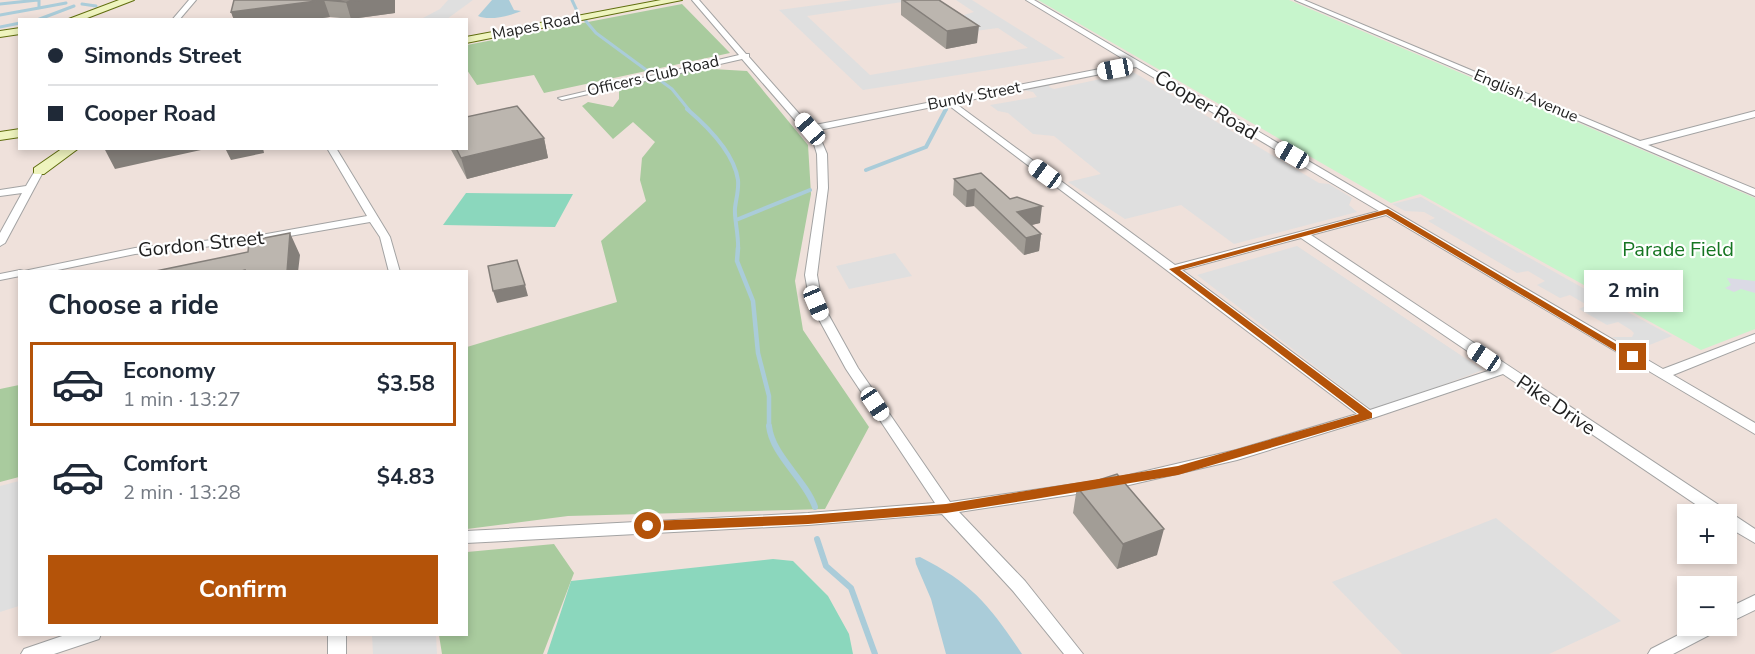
<!DOCTYPE html>
<meta charset="utf-8">
<style>
body{margin:0;font-family:"Nunito Sans",sans-serif;background:#f2f2f3;color:#1f2937;height:100vh;display:flex;flex-direction:column;font-size:22px;white-space:nowrap}
*{box-sizing:border-box;margin:0}
p{font-size:20px;color:#747a83}
.icon{flex:none;width:33px;height:33px;fill:none;stroke:currentColor;stroke-width:2;stroke-linecap:round;stroke-linejoin:round}
.map{position:relative;flex:1;overflow:hidden}
.side{position:absolute;left:18px;top:270px;width:450px;height:366px;display:flex;flex-direction:column;background:#fff;border-radius:0px;box-shadow:0 3px 9px #0003}
.side>*{flex:none}
.top-card{position:absolute;left:18px;top:18px;width:450px;height:132px;border-radius:0px;box-shadow:0 3px 9px #0003;display:grid;align-content:center;height:132px;padding:0 30px;background:#fff}
.fabs{position:absolute;left:1677px;top:504px;display:grid;gap:12px}
.fabs a{display:grid;place-items:center;width:60px;height:60px;border-radius:0px;background:#fff;box-shadow:0 3px 9px #0003;font-size:30px}
.end{position:absolute;width:27px;height:27px;margin:-14px;border:8px solid #b45309;background:#fff;box-shadow:0 0 0 3px #fff}
.from{border-radius:50%}
.bubble{position:absolute;height:42px;border-radius:0px;background:#fff;box-shadow:0 3px 9px #0003;font-size:20px;font-weight:700;line-height:42px;text-align:center}
.car{position:absolute;width:18px;height:36px;margin:-18px -9px;border-radius:8px;box-shadow:0 0 4px 2px #0007;background:linear-gradient(#fff 24%,#345 0 40%,#fff 0 76%,#345 0 86%,#fff 0)}
.top-card b{display:flex;align-items:center;gap:21px;height:57px;font-size:22px}
.top-card b+b{border-top:2px solid #e0e1e3}
.top-card i{width:15px;height:15px;background:#1f2937}
ul{padding:0;list-style:none}
li{display:flex;align-items:center;gap:18px;height:84px;margin:0 12px 9px;padding:0 18px;border:3px solid transparent;border-radius:0px}
li div{flex:1}
li b{display:block;font-size:22px}
li em{font-style:normal;font-weight:700}
li.current{border-color:#b45309}
li>.icon{width:54px;height:54px;stroke-width:1.5}
h2{padding:0 30px;font-size:27px;line-height:72px}
.primary-button{display:flex;gap:12px;margin-top:auto;padding:12px 30px}
.primary-button a{flex:1;height:69px;border-radius:0px;background:#b45309;color:#fff;font-size:24px;font-weight:700;line-height:69px;text-align:center}
.map>svg:first-child{display:block}
.military{fill:#efe1db;fill-rule:evenodd}
.forest{fill:#a9cb9e}
.park{fill:#c7f5cc}
.pitch{fill:#8bd7bd}
.parking{fill:#dfdfdf}
.plaza{fill:#dbdae5}
.water{fill:#aaccd9}
.lines{fill:none;stroke-linecap:round;stroke-linejoin:round}
.stream-far3{stroke:#aaccd9;stroke-width:3}
.stream-far2{stroke:#aaccd9;stroke-width:4}
.stream-far1{stroke:#aaccd9;stroke-width:4.5}
.stream{stroke:#aaccd9;stroke-width:6}
.street-casing{stroke:#a3a3a3;stroke-width:2}
.secondary-casing{stroke:#606e0e;stroke-width:2}
.street{fill:#fff;fill-rule:evenodd}
.secondary{fill:#eff4bf;fill-rule:evenodd}
.wall{fill:#a29d96}
.shaded-wall{fill:#847f7a}
.building{fill:#bcb6af;stroke:#847f7a;stroke-width:1.5}
.route{fill:#b45309}
.labels{text-anchor:middle;dominant-baseline:central;stroke-width:4.5;stroke-linejoin:round;paint-order:stroke}
.far-street-label{font-size:16px;fill:#1f1f1f;stroke:#fff}
.street-label{font-size:20px;fill:#1f1f1f;stroke:#fff}
.park-label{font-size:20px;fill:#157521;stroke:#fff}
</style>
<div class="map">
<svg width="1755" height="654" viewBox="0 0 1755 654">
<rect width="100%" height="100%" fill="#efece6"/>
<path class="military" d="M0,0H1755V654H0ZM20,20H466V148H20ZM20,272H466V634H20ZM1688,514H1726V554H1688ZM1688,586H1726V626H1688Z"/>
<path class="forest" d="M682,4L730,53L544,93L534,75L477,85L467,70V45Z
M695,68L747,71L808,145L811,194L795,281L803,330L869,427L825,509L568,516L467,529V347L617,302L601,241L646,201L640,180L642,158L655,142L633,122L613,139L582,106L588,102L613,107L619,99V87Z
M19,385V477L0,482V389Z
M554,544L574,573L543,654H442L439,635L466,634L467,552Z"/>
<path class="park" d="M1038,0H1289L1755,198V329L1701,350L1420,194L1391,203Z"/>
<path class="pitch" d="M466,193L573,194L555,227L443,225Z
M773,559L793,561L828,596L849,634L853,654H547L571,581Z"/>
<path class="parking" d="M448,0H473L447,19H421L440,9Z
M853,0H916L807,16L870,75L1028,48L998,28L975,31L954,18L974,12L956,0H972L1065,58L863,90L779,10Z
M1133,72L1319,183L1329,184L1352,198L1349,205L1357,212L1234,244L1181,205L1125,219L1068,182L1101,174L1054,136L1033,134L1008,113L998,111L990,105L1037,97L1033,92L1023,90L1050,83L1049,87L1054,89Z
M1421,197L1583,288L1672,336L1642,348L1639,353L1612,337H1632L1634,333L1631,330L1618,322L1607,325L1579,309L1587,305L1570,295L1560,298L1537,285L1545,281L1528,271L1517,273L1428,221L1435,218L1424,212L1405,211L1392,204Z
M1297,246L1483,370L1373,411L1197,275Z
M895,253L912,276L849,289L836,266Z
M19,481V606L0,612V486Z
M1496,518L1621,621L1549,654H1402L1332,582Z
M372,635H436L437,654H373Z"/>
<path class="plaza" d="M1727,278L1755,281V293L1741,289L1734,292L1725,288L1731,285Z"/>
<path class="water" d="M492,0H509L514,10L521,11C510,16 489,21 478,16Z
M920,557C972,583 990,606 1022,654H946L931,599L916,564L915,558Z"/>
<g class="lines">
<path class="stream-far3" d="M39,0V8L66,3
M572,0L578,13
M0,4L38,0
M82,4L96,6
M0,15L39,8
M37,20L74,6
M585,20L596,33L649,72
M0,27L20,23
M657,78L672,89L689,110
M946,110L947,107"/>
<path class="stream-far2" d="M687,109C707,126 734,152 738,180C739,190 736,199 735,208C734,219 739,235 738,250
M866,170L926,147L946,109
M736,220L810,190"/>
<path class="stream-far1" d="M738,248L737,261L753,301L758,353L769,396V428"/>
<path class="stream" d="M769,426C772,455 805,479 815,507
M817,539L826,566L851,588L875,654"/>
<g class="street-casing">
<path id="street" d="M189,0H196L179,20H172Z
M692,0H699L746,54H749V57L810,126L1130,63L1026,0H1034L1663,369L1755,334V342L1673,375L1755,423V434L1386,215L1311,235L1755,529V543L1726,526V514H1710L1503,374L1373,418L1237,460L1116,488L959,512L1025,581L1083,654H1064L1013,591L942,514L808,525L466,543V531L808,513L935,503L846,369L810,303L805,275L818,188L817,154L813,141L742,59L562,100L558,98L739,55ZM1136,67L1379,211L1175,265L955,103ZM947,104L1357,414L1236,450L1116,478L950,502L858,368L822,303L817,275L828,188L827,154L821,140L814,131ZM1301,238L1494,369L1370,410L1182,270Z
M1295,0H1304L1640,141L1755,111V117L1648,145L1755,189V196Z
M327,148H336L390,237L400,272H389L380,237L370,222L261,241L135,254L48,272H20V276L0,280V274L20,270L24,271L135,248L261,235L367,216Z
M47,160L52,163L43,172L5,243L0,246V233L22,193L0,196V190L26,186L36,169Z
M1755,595V610L1726,624V609Z
M1696,626H1719L1717,631L1673,654H1648L1651,649Z
M68,634H101L99,639L54,654H21L24,649Z
M328,634H346V654H328Z"/>
</g>
<g class="secondary-casing">
<path id="secondary" d="M119,0H134L82,20H66Z
M661,0H682L466,43V37Z
M20,28V34L0,37V31Z
M20,129V137L0,140V132Z
M63,148H79L44,174H34V168Z"/>
</g>
<use href="#street" class="street"/>
<use href="#secondary" class="secondary"/>
</g>
<path class="wall" d="M234,0H395V13L351,19L330,17L308,20H234L231,12Z
M901,0H939L977,43L946,49L901,15Z
M544,138L548,158L467,179L450,148H466Z
M954,179L1010,199L1040,223L1031,225L1041,234L1039,251L1024,255L974,206L966,207L953,195Z
M1077,487L1157,555L1117,569L1073,513Z"/>
<path class="shaded-wall" d="M324,0L330,17L308,20H234L231,12Z
M362,0H395V13L351,19L346,2Z
M979,26L977,43L946,49L947,31Z
M544,138L548,158L467,179L461,158Z
M104,148H210L115,169Z
M225,148H263L264,153L231,160Z
M975,189L974,206L966,207L967,191Z
M1042,206L1040,223L1016,229L1017,212Z
M290,233L300,255L298,272H287Z
M1041,234L1039,251L1024,255L1026,238Z
M525,285L528,296L497,303L493,291Z
M1164,529L1157,555L1117,569L1123,544Z"/>
<path class="building" d="M234,0H362L346,2L324,0L231,12Z
M903,0H939L979,26L947,31Z
M517,106L544,138L461,158L456,148H466V117Z
M981,173L1010,199L1017,197L1042,206L1017,212L1041,234L1026,238L975,189L967,191L954,179Z
M290,233L287,272H245V270L238,272H151L248,252L249,241Z
M517,260L525,285L493,291L488,266Z
M1117,474L1164,529L1123,544L1077,487Z"/>
<path class="route" d="M1388,209L1638,357L1629,359L1386,214L1180,270L1372,413V418L1178,475L1035,499L946,513L808,524L648,531L642,526L648,521L808,515L946,504L1178,466L1359,414L1169,269Z"/>
<g class="labels">
<g class="far-street-label">
<text transform="translate(536 26) rotate(-11)">Mapes Road</text>
<text transform="translate(653 76) rotate(-13)">Officers Club Road</text>
<text transform="translate(974 96) rotate(-11)">Bundy Street</text>
<text transform="translate(1526 96) rotate(23)">English Avenue</text>
</g>
<g class="street-label">
<text transform="translate(1206 105) rotate(31)">Cooper Road</text>
<text transform="translate(201 244) rotate(-6)">Gordon Street</text>
<text transform="translate(1556 405) rotate(34)">Pike Drive</text>
</g>
<g class="park-label">
<text x="1678" y="249">Parade Field</text>
</g>
</g>
</svg>
<div class="fabs">
<a>+</a>
<a>−</a>
</div>
<i class="end from" style="left:648px;top:526px"></i>
<i class="end" style="left:1633px;top:357px"></i>
<div class="bubble" style="left:1584px;top:270px;width:99px">2 min</div>
<i class="car" style="left:1115px;top:69px;rotate:259deg"></i>
<i class="car" style="left:810px;top:129px;rotate:319deg"></i>
<i class="car" style="left:1292px;top:155px;rotate:300deg"></i>
<i class="car" style="left:1045px;top:174px;rotate:306deg"></i>
<i class="car" style="left:816px;top:303px;rotate:157deg"></i>
<i class="car" style="left:1484px;top:357px;rotate:304deg"></i>
<i class="car" style="left:875px;top:404px;rotate:146deg"></i>
<div class="top-card">
<b><i class="from"></i>Simonds Street</b>
<b><i></i>Cooper Road</b>
</div>
<section class="side">
<h2>Choose a ride</h2>
<ul>
<li class="current"><svg class="icon" aria-label="car" viewBox="0 0 24 24"><path d="M5 17H2v-5l4-1 3-4h7l3 4 3 1v5h-3M9 17h6M6 11h13"/><circle cx="7" cy="17" r="2"/><circle cx="17" cy="17" r="2"/></svg><div><b>Economy</b><p>1 min · 13:27</p></div><em>$3.58</em></li>
<li><svg class="icon" aria-label="car" viewBox="0 0 24 24"><path d="M5 17H2v-5l4-1 3-4h7l3 4 3 1v5h-3M9 17h6M6 11h13"/><circle cx="7" cy="17" r="2"/><circle cx="17" cy="17" r="2"/></svg><div><b>Comfort</b><p>2 min · 13:28</p></div><em>$4.83</em></li>
</ul>
<div class="primary-button"><a>Confirm</a></div>
</section>
</div>
